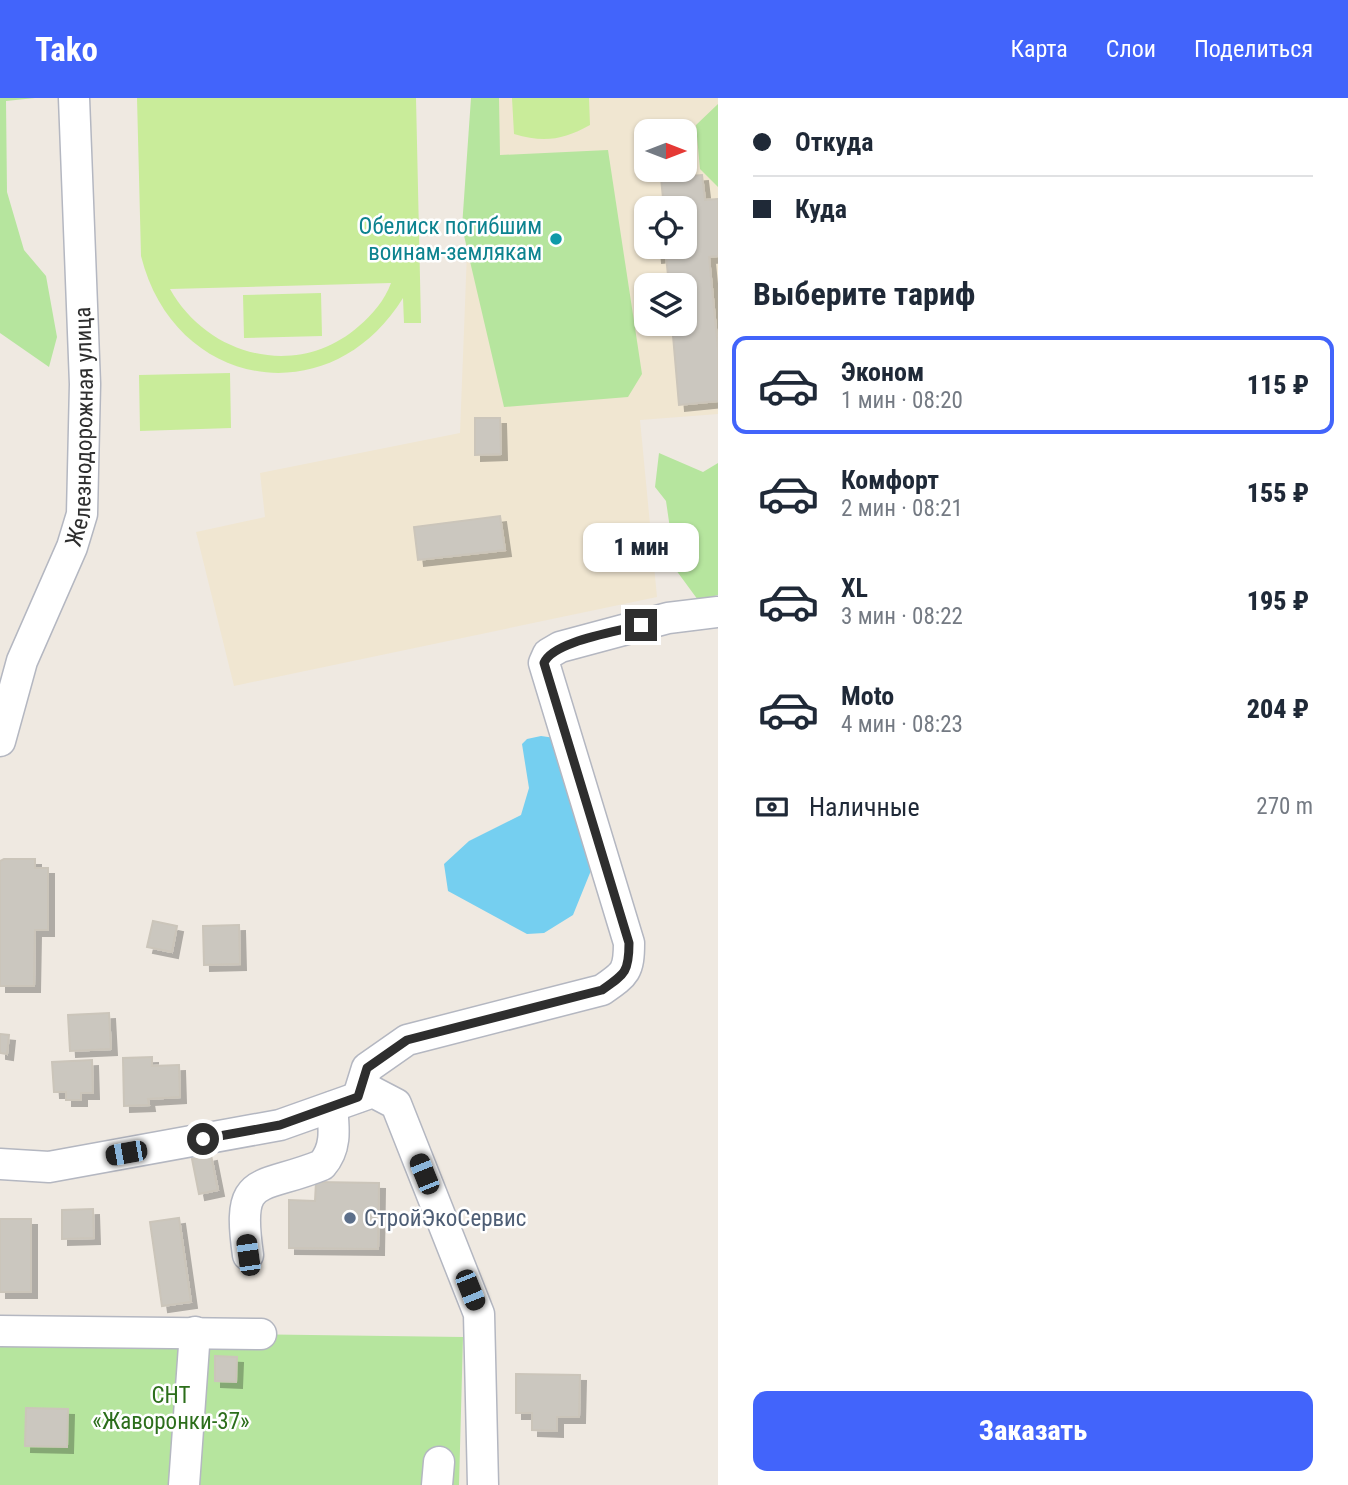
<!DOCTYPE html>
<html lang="ru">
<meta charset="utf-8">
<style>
body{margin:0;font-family:"Roboto Condensed",sans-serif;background:#f6f6f7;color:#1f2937;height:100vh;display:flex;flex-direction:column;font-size:26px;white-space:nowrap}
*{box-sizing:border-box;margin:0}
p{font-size:23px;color:#747a83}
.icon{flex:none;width:38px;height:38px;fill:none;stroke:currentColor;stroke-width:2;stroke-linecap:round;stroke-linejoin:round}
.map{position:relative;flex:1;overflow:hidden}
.sheet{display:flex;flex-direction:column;background:#fff;width:630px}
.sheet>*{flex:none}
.hud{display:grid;align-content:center;height:154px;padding:0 35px;background:#fff}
.needle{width:46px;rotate:90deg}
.controls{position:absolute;left:634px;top:21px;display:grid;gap:14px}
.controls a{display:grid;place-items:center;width:63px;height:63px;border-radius:14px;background:#fff;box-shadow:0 2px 5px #0004;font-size:35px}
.end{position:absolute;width:32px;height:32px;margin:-16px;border:9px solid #2e2e2e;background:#fff;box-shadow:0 0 0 4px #fff}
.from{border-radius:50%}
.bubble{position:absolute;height:49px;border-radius:14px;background:#fff;box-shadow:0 2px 5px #0004;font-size:23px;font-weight:800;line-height:49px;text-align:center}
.car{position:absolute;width:21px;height:42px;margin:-21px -10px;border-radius:9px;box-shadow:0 0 5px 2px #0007;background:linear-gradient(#222 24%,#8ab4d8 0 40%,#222 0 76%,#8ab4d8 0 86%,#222 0)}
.hud b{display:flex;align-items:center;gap:24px;height:66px;font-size:26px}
.hud b+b{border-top:2px solid #e0e1e3}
.hud i{width:18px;height:18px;background:#1f2937}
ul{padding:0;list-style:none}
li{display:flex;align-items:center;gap:21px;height:98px;margin:0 14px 10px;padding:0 21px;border:4px solid transparent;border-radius:14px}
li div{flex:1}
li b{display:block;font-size:26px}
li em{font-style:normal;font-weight:800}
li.active{border-color:#4264fb}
li>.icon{width:63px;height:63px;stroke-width:1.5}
h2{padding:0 35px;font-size:32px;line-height:84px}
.pay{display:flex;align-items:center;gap:18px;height:77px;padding:0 35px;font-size:26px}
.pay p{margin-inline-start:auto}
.cta{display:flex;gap:14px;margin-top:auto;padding:14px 35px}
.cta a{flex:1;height:80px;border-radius:14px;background:#4264fb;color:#fff;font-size:28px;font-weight:800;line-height:80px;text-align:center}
header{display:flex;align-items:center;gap:42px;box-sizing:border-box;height:98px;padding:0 35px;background:#4264fb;color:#fff}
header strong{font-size:33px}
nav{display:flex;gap:38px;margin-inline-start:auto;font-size:24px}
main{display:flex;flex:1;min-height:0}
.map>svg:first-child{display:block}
.education{fill:#f0e6d1;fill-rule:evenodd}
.green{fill:#b6e59e}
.pitch{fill:#c9ec9a;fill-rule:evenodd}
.water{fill:#75cff0}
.building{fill:#cbc7bf;stroke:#cbc5ba;stroke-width:2;filter:url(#shadow)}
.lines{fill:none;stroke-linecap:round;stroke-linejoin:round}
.minor-casing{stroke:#b4b7c1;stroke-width:33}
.minor{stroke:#fff;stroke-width:30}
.route{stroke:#2e2e2e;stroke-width:9}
.culture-dot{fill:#0f9aa8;stroke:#fff;stroke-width:2.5}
.service-dot{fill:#5c6f8a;stroke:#fff;stroke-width:2.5}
.labels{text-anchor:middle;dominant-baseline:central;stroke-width:5;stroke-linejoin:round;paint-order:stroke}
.culture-label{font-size:23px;fill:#0d838f;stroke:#fff;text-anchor:end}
.street-label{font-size:23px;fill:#2e2e2e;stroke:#fff}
.service-label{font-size:23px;fill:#4e5e75;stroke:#fff;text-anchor:start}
.park-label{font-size:23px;fill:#2c6e1b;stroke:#fff}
</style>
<header>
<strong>Tako</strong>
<nav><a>Карта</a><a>Слои</a><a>Поделиться</a></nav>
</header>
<main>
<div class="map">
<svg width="718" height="1387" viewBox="0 0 718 1387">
<defs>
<filter id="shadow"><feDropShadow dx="6" dy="6" stdDeviation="0" flood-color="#0004"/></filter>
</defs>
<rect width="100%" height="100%" fill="#efe9e1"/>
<path class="education" d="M473,0H718V316L640,322L657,499L234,588L196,434L265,419L260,375L460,335ZM646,33H684V72H646ZM646,110H684V149H646ZM646,187H684V226H646Z"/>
<path class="green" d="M0,0H35L6,3L7,94L24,152L46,178L57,239L49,269L0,235Z
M471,0H499L500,57L608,52L642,276L628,299L504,309L462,129Z
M718,6V89L700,71L696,27Z
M659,355L703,374L718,365V497L698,502L676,472L666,403L655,389Z
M0,1233L463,1239L459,1387H0Z"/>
<path class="pitch" d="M137,0H416L421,225H404L403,200C330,318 174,291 141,158ZM391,185C385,202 372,217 359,228C298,282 208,259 170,191Z
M512,0H589L590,27C563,42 544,45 514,36Z
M321,195L322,238L244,240L243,197Z
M230,275L231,330L140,333L139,277Z"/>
<path class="water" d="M541,638L555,640L592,770L573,817L544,835L527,836L448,793L444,766L469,743L521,717L529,690L522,646L527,641Z"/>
<path class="building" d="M702,77L705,102L718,101V158L709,159L718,251V303L679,307L672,226H684V187H669L666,158L656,159L655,149H684V110H664L661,80Z
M475,320H500L501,356L475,357Z
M500,418L505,452L418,462L414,429Z
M4,761H35V770H48V832H35L34,888H0V763Z
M153,823L177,828L172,854L147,849Z
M239,827L240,866L204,867L203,828Z
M109,915L111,951L70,953L68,917Z
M0,936L9,937L7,956L0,955Z
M152,959V968L179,967L180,999L148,1001L149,1007L124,1008L123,960Z
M92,962L93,995H81V1002H66V994H54L52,964Z
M211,1057L218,1092L199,1096L192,1061Z
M316,1084L379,1085L378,1151L289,1150V1102L315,1103Z
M93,1111L94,1140L62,1141V1112Z
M179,1120L191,1204L162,1208L150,1124Z
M0,1121H31V1194H0Z
M215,1258L237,1259L236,1284L215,1283Z
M516,1276L580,1277L579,1319H557V1333L532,1332V1315H516Z
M26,1310L68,1311L67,1349L25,1348Z"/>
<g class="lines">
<g class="minor-casing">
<g id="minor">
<path id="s1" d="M0,643L22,563L72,449L82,416L85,286L74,0"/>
<path d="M358,999L367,970L407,942L602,892C625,876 629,874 629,845L544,565L548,556L560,549L668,520L718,514"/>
<path d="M0,1066L49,1069L280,1027L373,994L396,1006L479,1216L483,1387"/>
<path d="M248,1157C236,1074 258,1093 322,1067C337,1050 334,1030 332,1009"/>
<path d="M0,1233L261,1236"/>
<path d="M184,1387L195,1234"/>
<path d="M437,1387L439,1364"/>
</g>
</g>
<use href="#minor" class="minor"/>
</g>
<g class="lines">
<path class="route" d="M203,1041L280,1027L358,999L367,970L407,942L602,892C625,876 629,874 629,845L544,565C553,543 617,534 641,527"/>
</g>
<circle class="culture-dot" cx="556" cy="141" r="7"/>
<circle class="service-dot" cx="350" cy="1120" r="7"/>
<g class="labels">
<g class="culture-label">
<text x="542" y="128">Обелиск погибшим<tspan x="542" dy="26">воинам-землякам</tspan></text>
</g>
<g class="street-label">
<text stroke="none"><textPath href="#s1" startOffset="329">Железнодорожная улица</textPath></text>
</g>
<g class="service-label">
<text x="364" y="1120">СтройЭкоСервис</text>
</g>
<g class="park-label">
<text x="171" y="1297">СНТ<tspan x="171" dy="26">«Жаворонки-37»</tspan></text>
</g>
</g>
</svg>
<div class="controls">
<a><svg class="needle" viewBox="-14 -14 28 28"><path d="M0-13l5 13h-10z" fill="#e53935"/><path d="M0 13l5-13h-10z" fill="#747a83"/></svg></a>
<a><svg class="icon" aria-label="locate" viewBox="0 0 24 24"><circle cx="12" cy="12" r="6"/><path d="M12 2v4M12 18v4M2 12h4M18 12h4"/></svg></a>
<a><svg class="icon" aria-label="layers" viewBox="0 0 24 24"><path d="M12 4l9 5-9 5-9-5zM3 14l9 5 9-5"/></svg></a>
</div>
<i class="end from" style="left:203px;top:1041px"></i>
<i class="end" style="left:641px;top:527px"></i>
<div class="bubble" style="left:583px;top:425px;width:116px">1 мин</div>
<i class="car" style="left:126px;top:1055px;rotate:260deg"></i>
<i class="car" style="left:424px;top:1076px;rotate:338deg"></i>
<i class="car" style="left:248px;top:1157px;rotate:352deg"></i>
<i class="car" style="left:470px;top:1192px;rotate:158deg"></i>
</div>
<section class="sheet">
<div class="hud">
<b><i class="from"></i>Откуда</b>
<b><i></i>Куда</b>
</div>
<h2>Выберите тариф</h2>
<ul>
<li class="active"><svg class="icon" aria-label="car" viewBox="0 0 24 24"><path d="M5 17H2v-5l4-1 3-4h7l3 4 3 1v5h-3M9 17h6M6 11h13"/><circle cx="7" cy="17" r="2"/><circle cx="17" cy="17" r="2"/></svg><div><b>Эконом</b><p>1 мин · 08:20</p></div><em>115 ₽</em></li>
<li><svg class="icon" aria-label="car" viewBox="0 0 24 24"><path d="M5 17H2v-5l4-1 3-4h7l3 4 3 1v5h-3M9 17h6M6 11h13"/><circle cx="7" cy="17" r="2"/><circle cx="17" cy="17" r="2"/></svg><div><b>Комфорт</b><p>2 мин · 08:21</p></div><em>155 ₽</em></li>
<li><svg class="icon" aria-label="car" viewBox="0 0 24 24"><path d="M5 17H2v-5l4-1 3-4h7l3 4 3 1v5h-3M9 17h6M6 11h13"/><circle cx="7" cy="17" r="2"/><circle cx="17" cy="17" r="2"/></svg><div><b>XL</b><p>3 мин · 08:22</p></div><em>195 ₽</em></li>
<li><svg class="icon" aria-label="car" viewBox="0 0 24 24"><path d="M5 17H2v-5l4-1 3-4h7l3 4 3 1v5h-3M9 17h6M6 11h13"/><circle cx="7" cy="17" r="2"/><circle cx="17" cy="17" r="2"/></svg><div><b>Moto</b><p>4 мин · 08:23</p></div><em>204 ₽</em></li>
</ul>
<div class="pay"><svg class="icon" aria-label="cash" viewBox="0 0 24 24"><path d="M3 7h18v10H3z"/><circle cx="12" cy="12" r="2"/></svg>Наличные<p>270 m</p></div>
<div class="cta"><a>Заказать</a></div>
</section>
</main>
